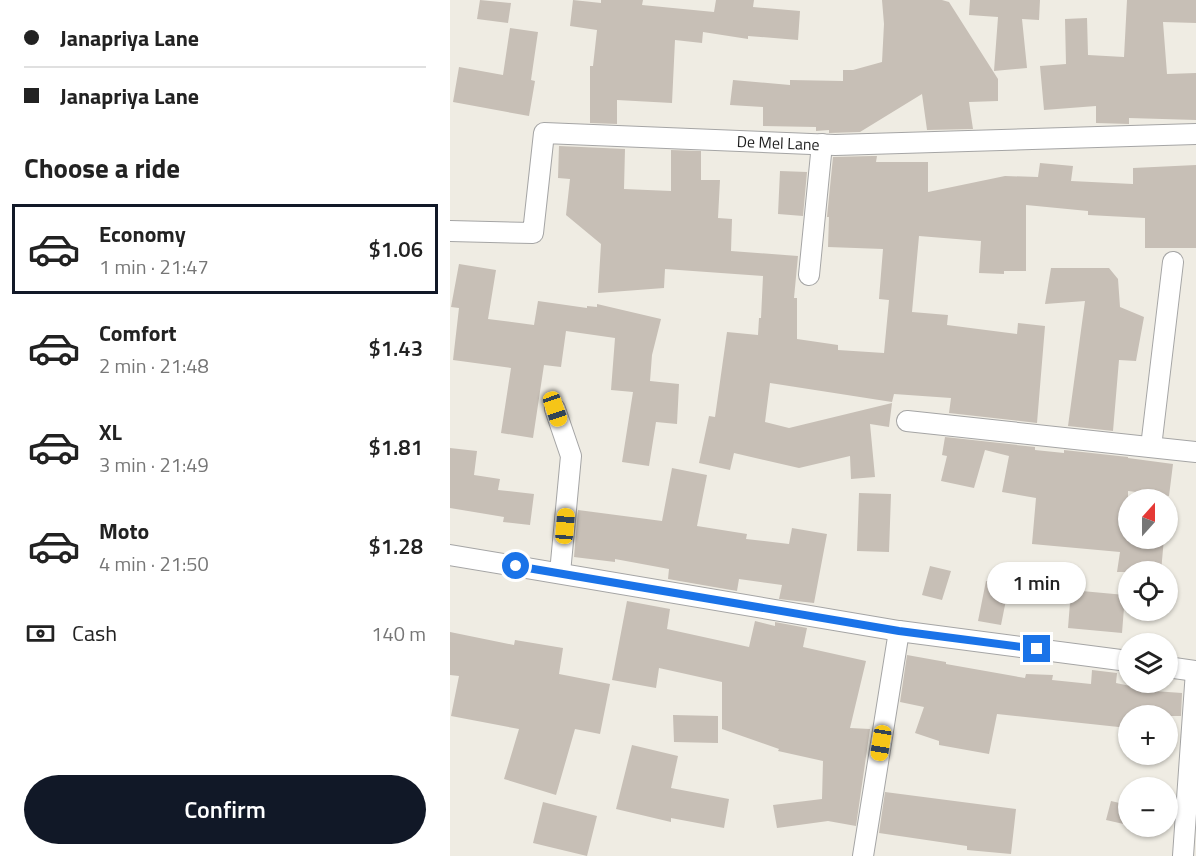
<!DOCTYPE html>
<meta charset="utf-8">
<style>
body{margin:0;font-family:"Titillium Web",sans-serif;background:#f6f6f6;color:#222;height:100vh;display:flex;flex-direction:column;font-size:22px;white-space:nowrap}
*{box-sizing:border-box;margin:0}
p{font-size:20px;color:#767676}
.icon{flex:none;width:33px;height:33px;fill:none;stroke:currentColor;stroke-width:2;stroke-linecap:round;stroke-linejoin:round}
.map{position:relative;flex:1;overflow:hidden}
.side{display:flex;flex-direction:column;background:#fff;width:450px}
.side>*{flex:none}
.hud{display:grid;align-content:center;height:132px;padding:0 24px;background:#fff}
.needle{width:39px;rotate:21deg}
.buttons{position:absolute;left:668px;top:489px;display:grid;gap:12px}
.buttons a{display:grid;place-items:center;width:60px;height:60px;border-radius:50%;background:#fff;box-shadow:0 2px 4px #0004;font-size:30px}
.end{position:absolute;width:27px;height:27px;margin:-14px;border:8px solid #1a73e8;background:#fff;box-shadow:0 0 0 3px #fff}
.from{border-radius:50%}
.bubble{position:absolute;height:42px;border-radius:21px;background:#fff;box-shadow:0 2px 4px #0004;font-size:20px;font-weight:600;line-height:42px;text-align:center}
.car{position:absolute;width:18px;height:36px;margin:-18px -9px;border-radius:8px;box-shadow:0 0 4px 2px #0007;background:linear-gradient(#f5c518 24%,#345 0 40%,#f5c518 0 76%,#345 0 86%,#f5c518 0)}
.hud b{display:flex;align-items:center;gap:21px;height:57px;font-size:22px}
.hud b+b{border-top:2px solid #e0e0e0}
.hud i{width:15px;height:15px;background:#222}
ul{padding:0;list-style:none}
li{display:flex;align-items:center;gap:18px;height:90px;margin:0 12px 9px;padding:0 12px;border:3px solid transparent;border-radius:0px}
li div{flex:1}
li b{display:block;font-size:22px}
li em{font-style:normal;font-weight:600}
li.on{border-color:#111827}
li>.icon{width:54px;height:54px;stroke-width:1.5}
h2{padding:0 24px;font-size:27px;line-height:72px}
.pay{display:flex;align-items:center;gap:15px;height:66px;padding:0 24px;font-size:22px}
.pay p{margin-inline-start:auto}
.button{display:flex;gap:12px;margin-top:auto;padding:12px 24px}
.button a{flex:1;height:69px;border-radius:36px;background:#111827;color:#fff;font-size:24px;font-weight:600;line-height:69px;text-align:center}
main{display:flex;flex:1;min-height:0}
.map>svg:first-child{display:block}
.building{fill:#c7bfb6}
.lines{fill:none;stroke-linecap:round;stroke-linejoin:round}
.minor-casing{stroke:#a5a5a5;stroke-width:22}
.minor{stroke:#fff;stroke-width:20}
.route{stroke:#1a73e8;stroke-width:8}
.labels{text-anchor:middle;dominant-baseline:central;stroke-width:5;stroke-linejoin:round;paint-order:stroke}
.street-label{font-size:16px;fill:#1e1e1e;stroke:#fff}
</style>
<main>
<section class="side">
<div class="hud">
<b><i class="from"></i>Janapriya Lane</b>
<b><i></i>Janapriya Lane</b>
</div>
<h2>Choose a ride</h2>
<ul>
<li class="on"><svg class="icon" aria-label="car" viewBox="0 0 24 24"><path d="M5 17H2v-5l4-1 3-4h7l3 4 3 1v5h-3M9 17h6M6 11h13"/><circle cx="7" cy="17" r="2"/><circle cx="17" cy="17" r="2"/></svg><div><b>Economy</b><p>1 min · 21:47</p></div><em>$1.06</em></li>
<li><svg class="icon" aria-label="car" viewBox="0 0 24 24"><path d="M5 17H2v-5l4-1 3-4h7l3 4 3 1v5h-3M9 17h6M6 11h13"/><circle cx="7" cy="17" r="2"/><circle cx="17" cy="17" r="2"/></svg><div><b>Comfort</b><p>2 min · 21:48</p></div><em>$1.43</em></li>
<li><svg class="icon" aria-label="car" viewBox="0 0 24 24"><path d="M5 17H2v-5l4-1 3-4h7l3 4 3 1v5h-3M9 17h6M6 11h13"/><circle cx="7" cy="17" r="2"/><circle cx="17" cy="17" r="2"/></svg><div><b>XL</b><p>3 min · 21:49</p></div><em>$1.81</em></li>
<li><svg class="icon" aria-label="car" viewBox="0 0 24 24"><path d="M5 17H2v-5l4-1 3-4h7l3 4 3 1v5h-3M9 17h6M6 11h13"/><circle cx="7" cy="17" r="2"/><circle cx="17" cy="17" r="2"/></svg><div><b>Moto</b><p>4 min · 21:50</p></div><em>$1.28</em></li>
</ul>
<div class="pay"><svg class="icon" aria-label="cash" viewBox="0 0 24 24"><path d="M3 7h18v10H3z"/><circle cx="12" cy="12" r="2"/></svg>Cash<p>140 m</p></div>
<div class="button"><a>Confirm</a></div>
</section>
<div class="map">
<svg width="746" height="856" viewBox="0 0 746 856">
<rect width="100%" height="100%" fill="#efece3"/>
<path class="building" d="M30,0L61,3L58,23L27,19Z
M123,0L151,3V0H193L192,5L264,12L266,0H304L303,7L350,11L348,40L298,36V39L253,32L252,43L225,40L222,103L167,100V124L140,123V66H143L147,30L120,26Z
M432,0H492L499,2L548,79V101L519,102L523,129L477,130L472,94L410,132L379,133V130L366,131V127L313,126V107L280,105L283,80L340,85V80L393,81V70H403L432,62L434,24Z
M520,0H590L589,20L572,19L577,68L544,71L548,17L519,15Z
M677,0H746V23L713,22L717,74L746,73V120L679,118V124L646,123V106L594,110L590,66L616,64L615,19L637,18L638,55L674,57Z
M60,28L88,32L81,80L85,81L79,116L3,102L9,67L53,75Z
M109,146L175,149L174,189L221,191V150L251,151V180H270L268,218L282,219L281,251L348,256L344,298H347V339L388,345V350L434,353L439,300L429,299L433,249L378,247L379,217H377L383,157L422,156H427L426,162H478V192L555,176L588,177L590,163L623,166L621,181L683,184V168L746,165V248H695V218L638,215V211L576,205V271H554V274L529,273L531,241L469,236L462,312L498,315L497,325L567,334L568,323L595,326L587,423L499,413L501,398L444,394L442,402L320,383L315,422L339,428L442,403L439,427L420,424L425,477L401,479L400,456L349,468L284,453L280,470L249,463L259,416L265,417L277,332L308,335L309,318H311L313,276L215,269L214,288L148,293L151,244L116,215L120,179L108,178Z
M330,171L357,172L353,216L328,214Z
M9,264L46,270L38,319L84,325L88,301L137,308V306L147,307V304L211,319L202,355L200,381L229,384L227,424L206,422L199,466L172,462L183,392L161,390L165,338L116,331L111,367L94,365L83,438L51,433L61,368L3,360L9,308L1,307Z
M601,268H659L668,279L670,307L694,317L686,361L669,360L663,431L618,426L635,301L595,304Z
M495,437L585,447V450L614,453V450L678,457V458L723,464L719,496L678,491V538H714L711,572H667L670,552L582,544L586,498L552,492L559,456L535,450L524,488L491,481L497,456L492,455Z
M0,448L27,451L24,475L50,479L48,490L84,494L80,525L53,522L54,517L0,508Z
M222,468L257,475L247,526L297,534L296,539L339,544L342,528L377,534L364,603L329,599L332,585L289,579L287,591L218,579L219,569L165,559V562L124,557L128,510L212,521Z
M409,493L441,494L439,552L407,551Z
M480,566L501,571L492,600L472,595Z
M536,581L559,585L551,625L528,621Z
M621,590L675,595L672,633L618,628Z
M177,601L220,609L217,629L299,647L305,621L325,626V622L357,628L353,647L416,661L400,728L420,729L406,826L378,821L327,828L323,805L372,799L373,761L328,751L329,749L272,729V682L209,668L206,688L162,680Z
M0,632L64,645L65,640L113,648L109,674L160,684L150,734L125,729L106,795L54,779L69,729L1,716L9,676L0,675Z
M457,655L496,662V664L575,678L576,674L603,675L602,680L641,684L642,670L667,673L666,683L704,691L732,693L731,716H678V728L547,714L539,754L489,745V741L465,733L474,707L450,702Z
M223,715L268,716V743L224,742Z
M182,745L228,756L221,788L279,799L274,828L221,818V822L166,809Z
M435,792L566,809L561,854L517,850V846L429,833Z
M661,801L678,805V825L656,820Z
M93,802L147,816L137,856L83,843Z"/>
<g class="lines">
<g class="minor-casing">
<g id="minor">
<path id="s1" d="M0,231L83,233L94,133L385,145L746,134"/>
<path d="M359,275L372,144"/>
<path d="M105,409L121,456L110,573"/>
<path d="M457,421L746,452"/>
<path d="M701,447L723,262"/>
<path d="M0,555L449,631L678,661"/>
<path d="M717,667L746,671"/>
<path d="M413,856L449,631"/>
<path d="M733,856L746,671"/>
</g>
</g>
<use href="#minor" class="minor"/>
</g>
<g class="lines">
<path class="route" d="M66,566L449,631L587,649"/>
</g>
<g class="labels">
<g class="street-label">
<text stroke="none"><textPath href="#s1" startOffset="418">De Mel Lane</textPath></text>
</g>
</g>
</svg>
<div class="buttons">
<a><svg class="needle" viewBox="-14 -14 28 28"><path d="M0-13l5 13h-10z" fill="#e53935"/><path d="M0 13l5-13h-10z" fill="#767676"/></svg></a>
<a><svg class="icon" aria-label="locate" viewBox="0 0 24 24"><circle cx="12" cy="12" r="6"/><path d="M12 2v4M12 18v4M2 12h4M18 12h4"/></svg></a>
<a><svg class="icon" aria-label="layers" viewBox="0 0 24 24"><path d="M12 4l9 5-9 5-9-5zM3 14l9 5 9-5"/></svg></a>
<a>+</a>
<a>−</a>
</div>
<i class="end from" style="left:66px;top:566px"></i>
<i class="end" style="left:587px;top:649px"></i>
<div class="bubble" style="left:537px;top:562px;width:99px">1 min</div>
<i class="car" style="left:105px;top:409px;rotate:161deg"></i>
<i class="car" style="left:115px;top:526px;rotate:5deg"></i>
<i class="car" style="left:431px;top:743px;rotate:189deg"></i>
</div>
</main>
